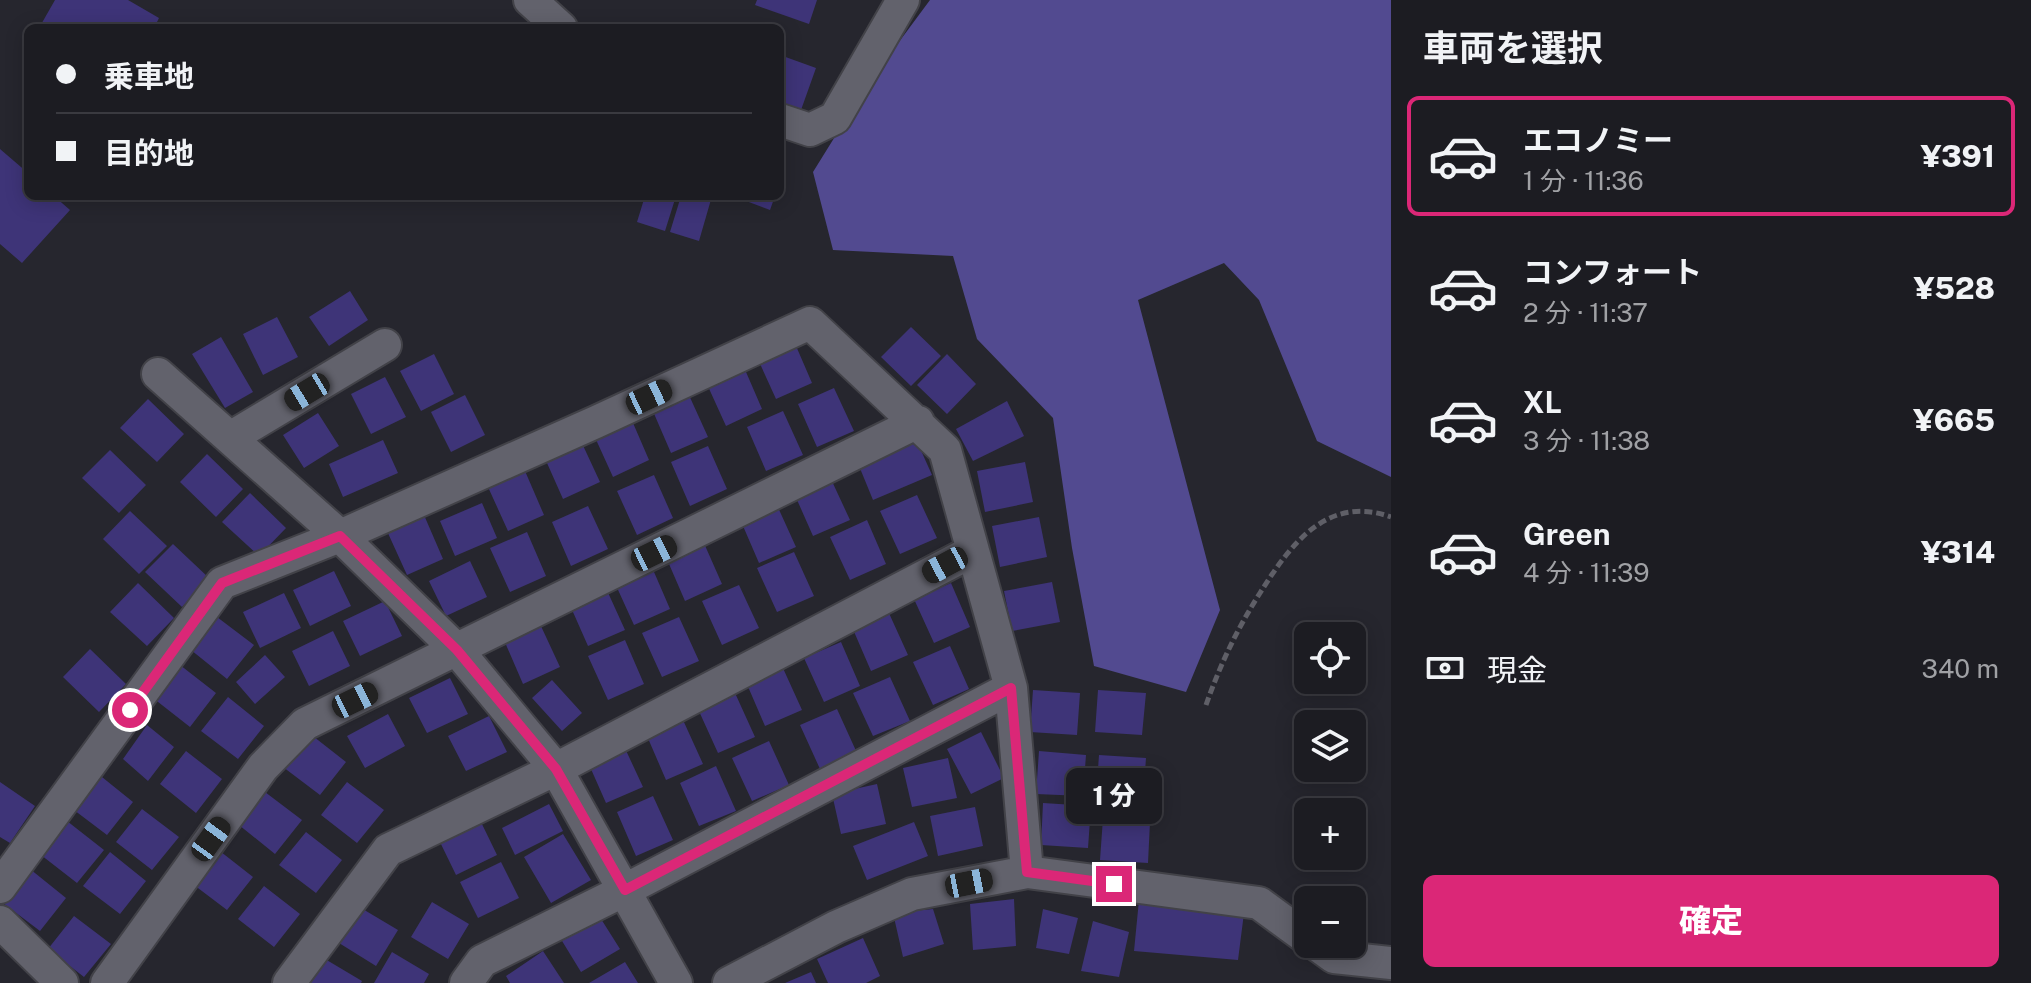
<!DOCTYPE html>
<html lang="ja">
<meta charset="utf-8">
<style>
body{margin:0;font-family:"Public Sans","Noto Sans JP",sans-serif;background:#25252a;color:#f1f3f6;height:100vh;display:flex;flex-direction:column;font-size:30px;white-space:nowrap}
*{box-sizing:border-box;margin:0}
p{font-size:26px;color:#a0a1a5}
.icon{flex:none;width:44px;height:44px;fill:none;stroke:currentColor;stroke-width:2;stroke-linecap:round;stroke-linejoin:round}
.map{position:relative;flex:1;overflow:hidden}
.side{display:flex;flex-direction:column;background:#1c1c22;width:640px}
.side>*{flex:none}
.hud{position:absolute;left:24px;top:24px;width:760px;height:176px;border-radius:12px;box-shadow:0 4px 20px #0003,0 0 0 2px #3a3a40;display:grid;align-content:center;height:176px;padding:0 32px;background:#1c1c22}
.buttons{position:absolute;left:1294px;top:622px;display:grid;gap:16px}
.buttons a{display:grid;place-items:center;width:72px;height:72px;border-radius:12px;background:#1c1c22;box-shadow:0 4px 20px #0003,0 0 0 2px #3a3a40;font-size:40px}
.end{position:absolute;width:36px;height:36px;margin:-18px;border:10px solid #db2777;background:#fff;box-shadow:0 0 0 4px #fff}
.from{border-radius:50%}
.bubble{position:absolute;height:56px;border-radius:12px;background:#1c1c22;box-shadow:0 4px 20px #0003,0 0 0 2px #3a3a40;font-size:26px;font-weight:800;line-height:56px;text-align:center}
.car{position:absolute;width:24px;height:48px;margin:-24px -12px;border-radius:10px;box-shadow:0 0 6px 2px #0007;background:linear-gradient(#222 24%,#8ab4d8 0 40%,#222 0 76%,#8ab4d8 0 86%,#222 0)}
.hud b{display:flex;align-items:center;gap:28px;height:76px;font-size:30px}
.hud b+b{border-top:2px solid #3a3a40}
.hud i{width:20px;height:20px;background:#f1f3f6}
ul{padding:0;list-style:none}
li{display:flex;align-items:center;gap:24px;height:120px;margin:0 16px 12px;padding:0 16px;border:4px solid transparent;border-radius:12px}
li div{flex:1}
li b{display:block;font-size:30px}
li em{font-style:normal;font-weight:800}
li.current{border-color:#db2777}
li>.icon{width:72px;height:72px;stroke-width:1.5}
h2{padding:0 32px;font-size:36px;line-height:96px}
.pay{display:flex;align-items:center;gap:20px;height:88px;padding:0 32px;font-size:30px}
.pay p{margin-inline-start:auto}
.primary-button{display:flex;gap:16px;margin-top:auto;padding:16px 32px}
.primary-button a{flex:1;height:92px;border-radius:12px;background:#db2777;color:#fff;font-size:32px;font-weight:800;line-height:92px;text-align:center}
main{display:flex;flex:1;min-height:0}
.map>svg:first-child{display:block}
.forest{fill:#524a90}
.building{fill:#3e3478}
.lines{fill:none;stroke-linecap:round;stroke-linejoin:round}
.minor-casing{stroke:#424248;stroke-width:36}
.path{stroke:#5f5f67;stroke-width:5;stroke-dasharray:8 4;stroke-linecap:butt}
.minor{stroke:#62626c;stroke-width:32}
.route{stroke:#db2777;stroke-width:10}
</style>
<main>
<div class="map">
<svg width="1391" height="983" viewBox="0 0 1391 983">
<rect width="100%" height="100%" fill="#26262e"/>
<path class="forest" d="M930,0H1391V477L1317,441L1259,300L1224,263L1138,300L1220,610L1186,692L1094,666L1072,548L1053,418L977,339L953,256L833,250L813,172L867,85Z"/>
<path class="building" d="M55,0H128L159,18L154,28H39Z
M757,0H817L809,24L755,5Z
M780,55L816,68L801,110L780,103Z
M0,149L28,173V196H54L70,210L22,263L0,244Z
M645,196H676L665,231L637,222Z
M681,196H712L699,241L670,232Z
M733,196H775L770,210Z
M350,291L368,320L329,346L309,317Z
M277,317L298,357L263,375L243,334Z
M911,327L941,356L911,386L881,357Z
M221,337L253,392L225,408L192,354Z
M793,339L812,383L776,399L756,355Z
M434,354L454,394L421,411L400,371Z
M947,354L976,384L947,414L917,385Z
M743,365L762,409L726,426L706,382Z
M385,377L406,417L371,434L351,394Z
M834,388L854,431L817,447L798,404Z
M688,393L708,437L671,453L652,409Z
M465,395L485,435L451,452L431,412Z
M148,399L184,434L157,462L120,428Z
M1007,401L1024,436L973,461L956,429Z
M783,411L803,455L766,471L747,427Z
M318,413L339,446L304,468L283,435Z
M630,416L649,460L613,477L593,433Z
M915,437L932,475L873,500L857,461Z
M580,439L600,482L563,499L543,454Z
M383,440L398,473L343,497L329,464Z
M708,446L727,489L690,506L671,462Z
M110,450L146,485L119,513L82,478Z
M207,454L243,489L216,517L180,482Z
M1025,462L1033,502L985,512L977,471Z
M525,471L544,515L508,531L488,487Z
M654,475L673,518L637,535L617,491Z
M830,477L850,520L813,536L794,493Z
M250,493L286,528L259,556L222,522Z
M917,495L937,538L900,554L880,511Z
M482,503L497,538L455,556L440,521Z
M776,503L796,547L759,563L740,519Z
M588,506L608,549L571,566L552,522Z
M130,511L167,546L139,574L103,539Z
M424,515L443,559L407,575L387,531Z
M1039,517L1047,557L1000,567L992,526Z
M867,520L886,564L850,580L830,537Z
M527,532L546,576L510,592L490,548Z
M703,541L722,584L685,601L666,557Z
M173,544L209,578L182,607L145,572Z
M794,552L814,596L777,612L757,568Z
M470,561L487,597L446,616L429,581Z
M651,565L670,609L634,625L614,581Z
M334,571L351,606L310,626L293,590Z
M1052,582L1060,622L1012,631L1004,591Z
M138,583L174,618L147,646L110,612Z
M951,583L970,627L934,643L914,599Z
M739,585L759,628L722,645L702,601Z
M605,586L625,630L588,646L569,603Z
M284,593L301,628L260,648L243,612Z
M385,601L402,636L360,656L343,621Z
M888,611L908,655L871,671L852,627Z
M217,617L254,645L227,679L191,650Z
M679,617L699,661L662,677L642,633Z
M540,624L560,667L523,684L504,640Z
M333,631L350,666L309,686L292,651Z
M625,640L644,684L608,700L588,656Z
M841,642L860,686L824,702L804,658Z
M950,646L969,689L933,705L913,662Z
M90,649L126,684L99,712L63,677Z
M265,655L285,677L255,704L236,682Z
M180,665L216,693L190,727L153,698Z
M782,666L802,710L765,726L746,682Z
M890,677L910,721L873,736L853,693Z
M450,678L468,714L427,733L409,698Z
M552,680L582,713L562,731L532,698Z
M1033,690L1080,693L1077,735L1030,732Z
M1098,690L1146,693L1142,735L1095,732Z
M735,693L755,737L718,753L698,709Z
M228,697L264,726L238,759L201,731Z
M837,709L857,753L820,769L800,725Z
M388,714L405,746L365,768L347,736Z
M489,716L507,752L466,771L448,736Z
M683,720L703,764L666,780L647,736Z
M147,725L174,747L148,781L123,759Z
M981,732L1004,778L971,794L947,749Z
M309,733L346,762L320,795L283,767Z
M769,741L789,785L752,801L732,758Z
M623,744L643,787L606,803L587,760Z
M186,751L222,779L196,813L160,784Z
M1039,751L1086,755L1083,796L1036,794Z
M1099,755L1146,758L1143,800L1096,797Z
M948,758L957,798L912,807L903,768Z
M716,766L736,811L699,826L680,783Z
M97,773L133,802L107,835L70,807Z
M0,782L35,806L10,843L0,837Z
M347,782L384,810L357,843L321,815Z
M877,784L886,824L841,834L832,794Z
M265,792L302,820L275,854L239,825Z
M653,796L673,840L636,856L617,812Z
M1043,803L1091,806L1088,848L1041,845Z
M549,804L563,831L515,855L502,828Z
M975,807L983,846L938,856L930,816Z
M142,809L179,837L152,870L116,842Z
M1103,818L1150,822L1148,863L1100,860Z
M480,820L497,855L456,875L439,840Z
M67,821L104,850L77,883L41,855Z
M914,822L928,856L867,880L853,846Z
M306,832L342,860L316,893L279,865Z
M563,834L591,880L551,903L524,857Z
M216,848L253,877L227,910L190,882Z
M110,852L146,881L120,914L83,886Z
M501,862L519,898L478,918L460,882Z
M30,869L66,898L40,931L3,903Z
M264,886L300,914L274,947L238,919Z
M1014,899L1016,946L973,950L970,904Z
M1139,900L1244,913L1238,960L1134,951Z
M432,902L469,924L448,959L411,937Z
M361,908L398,930L376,966L339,943Z
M933,909L944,944L903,957L893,913Z
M1043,909L1078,918L1069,954L1036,948Z
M596,911L620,949L581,972L559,936Z
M74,916L111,944L84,977L48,949Z
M1093,921L1129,932L1119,977L1081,971Z
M863,938L880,976L866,983H828L817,959Z
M543,951L564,983H510L506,976Z
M392,952L429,974L424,983H374Z
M325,959L362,981L361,983H310Z
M625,962L638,983H589Z
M811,972L816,983H785Z"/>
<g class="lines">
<g class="minor-casing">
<path id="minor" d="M530,0L561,28
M780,120L810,130L835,118L903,0
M158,374L340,536L457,650L556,769L676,983
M230,438L385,345
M0,887L222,583L340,536L596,422L810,323L945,450L1011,688L1027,872
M0,922L62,983
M1316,944L1334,957L1391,963
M107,983L263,767L305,724L918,422
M289,983L388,850L556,769L973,551
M466,983L482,961L625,890L1011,688
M729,983L836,927L912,894L1027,872L1259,903L1308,939"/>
</g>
<path class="path" d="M1206,705C1220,665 1237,629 1260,593C1290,545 1327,494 1391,517"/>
<use href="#minor" class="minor"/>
</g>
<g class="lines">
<path class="route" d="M130,710L222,583L340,536L457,650L556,769L625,890L1011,688L1027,872L1114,884"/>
</g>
</svg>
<div class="buttons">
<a><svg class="icon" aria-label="locate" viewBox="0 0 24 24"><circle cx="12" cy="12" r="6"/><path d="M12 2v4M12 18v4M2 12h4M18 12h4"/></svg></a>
<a><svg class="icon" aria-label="layers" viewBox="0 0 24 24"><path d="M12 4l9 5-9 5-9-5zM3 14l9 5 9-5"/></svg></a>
<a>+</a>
<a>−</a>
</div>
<i class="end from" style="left:130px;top:710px"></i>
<i class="end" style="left:1114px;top:884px"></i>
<div class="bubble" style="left:1066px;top:768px;width:96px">1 分</div>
<i class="car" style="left:307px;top:392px;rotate:239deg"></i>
<i class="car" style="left:649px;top:397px;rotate:65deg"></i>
<i class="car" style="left:654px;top:553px;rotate:64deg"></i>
<i class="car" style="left:945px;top:565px;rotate:242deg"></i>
<i class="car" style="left:355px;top:700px;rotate:64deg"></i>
<i class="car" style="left:211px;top:839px;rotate:36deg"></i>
<i class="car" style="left:969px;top:883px;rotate:79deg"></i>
<div class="hud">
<b><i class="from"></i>乗車地</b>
<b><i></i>目的地</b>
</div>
</div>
<section class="side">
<h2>車両を選択</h2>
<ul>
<li class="current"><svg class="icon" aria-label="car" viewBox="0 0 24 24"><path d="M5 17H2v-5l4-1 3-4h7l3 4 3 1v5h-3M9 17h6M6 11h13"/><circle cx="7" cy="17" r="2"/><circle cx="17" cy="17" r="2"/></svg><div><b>エコノミー</b><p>1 分 · 11:36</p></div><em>¥391</em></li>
<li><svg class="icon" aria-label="car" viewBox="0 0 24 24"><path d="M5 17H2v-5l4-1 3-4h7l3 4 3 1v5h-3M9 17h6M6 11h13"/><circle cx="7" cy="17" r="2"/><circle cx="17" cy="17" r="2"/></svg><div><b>コンフォート</b><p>2 分 · 11:37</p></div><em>¥528</em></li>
<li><svg class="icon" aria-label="car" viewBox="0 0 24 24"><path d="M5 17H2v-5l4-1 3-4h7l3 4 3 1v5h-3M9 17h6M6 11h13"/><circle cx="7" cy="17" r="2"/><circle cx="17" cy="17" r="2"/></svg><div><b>XL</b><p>3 分 · 11:38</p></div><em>¥665</em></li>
<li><svg class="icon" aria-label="car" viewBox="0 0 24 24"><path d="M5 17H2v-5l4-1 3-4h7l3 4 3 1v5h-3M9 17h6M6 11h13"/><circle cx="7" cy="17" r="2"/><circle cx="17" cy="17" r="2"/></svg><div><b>Green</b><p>4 分 · 11:39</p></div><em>¥314</em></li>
</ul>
<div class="pay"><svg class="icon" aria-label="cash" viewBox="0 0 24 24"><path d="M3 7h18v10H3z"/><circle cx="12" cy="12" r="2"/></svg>現金<p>340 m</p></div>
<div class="primary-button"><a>確定</a></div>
</section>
</main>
